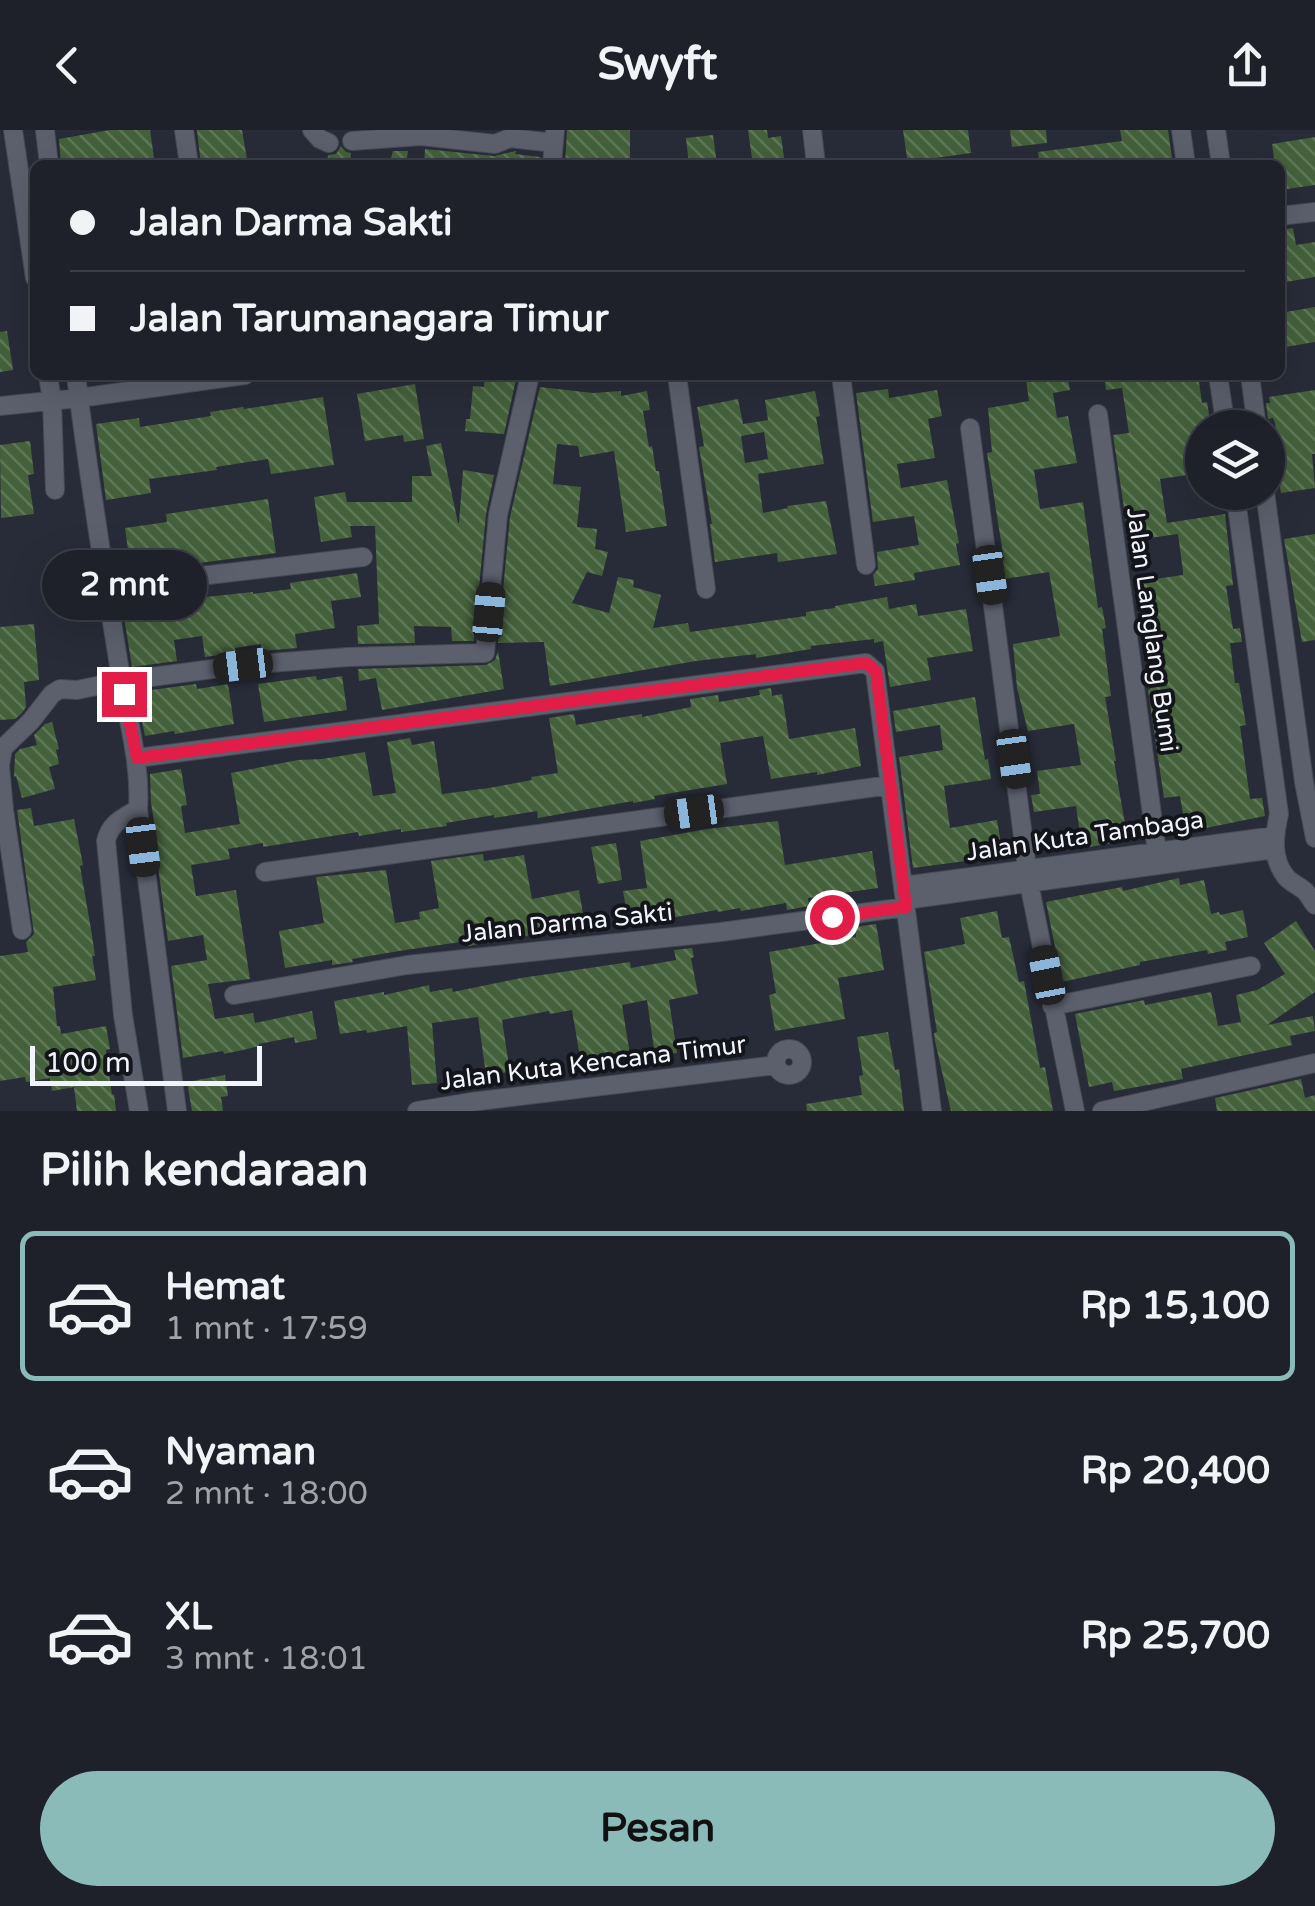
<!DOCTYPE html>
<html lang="id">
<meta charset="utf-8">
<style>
body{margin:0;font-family:"Varela Round",sans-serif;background:#262932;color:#f1f3f6;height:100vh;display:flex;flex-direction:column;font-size:38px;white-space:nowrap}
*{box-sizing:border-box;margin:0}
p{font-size:32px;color:#a1a3a8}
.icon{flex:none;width:55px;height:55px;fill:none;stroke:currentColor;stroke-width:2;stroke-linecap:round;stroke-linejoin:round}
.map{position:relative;height:981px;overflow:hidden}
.side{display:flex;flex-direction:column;background:#1e212a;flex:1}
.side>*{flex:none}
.guide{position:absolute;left:30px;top:30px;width:1255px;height:220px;border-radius:15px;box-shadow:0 10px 40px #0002,0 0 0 2px #3c3e47;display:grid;align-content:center;height:220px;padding:0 40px;background:#1e212a}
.tools{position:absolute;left:1185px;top:280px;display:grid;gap:20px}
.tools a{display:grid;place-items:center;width:100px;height:100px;border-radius:50%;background:#1e212a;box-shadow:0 10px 40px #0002,0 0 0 2px #3c3e47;font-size:50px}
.scale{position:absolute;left:30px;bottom:25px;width:232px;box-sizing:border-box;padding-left:10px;border:5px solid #f1f4fb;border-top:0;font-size:28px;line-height:35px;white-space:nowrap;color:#f1f4fb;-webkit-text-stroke:8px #13151a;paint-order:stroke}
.end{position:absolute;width:45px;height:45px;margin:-22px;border:12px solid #e11d48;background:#fff;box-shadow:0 0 0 5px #fff}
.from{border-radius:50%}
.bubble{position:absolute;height:70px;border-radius:35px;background:#1e212a;box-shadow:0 10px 40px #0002,0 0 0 2px #3c3e47;font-size:32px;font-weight:700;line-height:70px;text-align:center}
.car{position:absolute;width:30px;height:60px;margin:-30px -15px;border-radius:12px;box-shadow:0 0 8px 2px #0007;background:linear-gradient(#222 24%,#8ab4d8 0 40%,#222 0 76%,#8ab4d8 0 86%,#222 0)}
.guide b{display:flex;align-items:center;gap:35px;height:95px;font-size:38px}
.guide b+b{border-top:2px solid #3c3e47}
.guide i{width:25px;height:25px;background:#f1f3f6}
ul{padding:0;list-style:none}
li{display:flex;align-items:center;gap:30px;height:150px;margin:0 20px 15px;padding:0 20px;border:5px solid transparent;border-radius:15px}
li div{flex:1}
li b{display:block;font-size:38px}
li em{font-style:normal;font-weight:700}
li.on{border-color:#8bbbb9}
li>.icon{width:90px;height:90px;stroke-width:1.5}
h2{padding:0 40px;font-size:45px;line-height:120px}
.primary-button{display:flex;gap:20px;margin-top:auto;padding:20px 40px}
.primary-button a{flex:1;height:115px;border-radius:60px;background:#8bbbb9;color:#111;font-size:40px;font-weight:700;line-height:115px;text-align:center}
header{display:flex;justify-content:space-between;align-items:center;height:130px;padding:0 40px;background:#1e212a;font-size:45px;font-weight:700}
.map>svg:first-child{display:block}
.building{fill:url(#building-back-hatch);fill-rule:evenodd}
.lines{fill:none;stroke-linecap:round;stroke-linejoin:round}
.minor-casing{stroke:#474a54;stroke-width:20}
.minor{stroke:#5c606d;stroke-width:18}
.route{stroke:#e11d48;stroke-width:12}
.labels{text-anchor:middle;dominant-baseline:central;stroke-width:8;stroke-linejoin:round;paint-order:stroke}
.street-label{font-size:25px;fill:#f1f4fb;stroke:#13151a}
</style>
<header><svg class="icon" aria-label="back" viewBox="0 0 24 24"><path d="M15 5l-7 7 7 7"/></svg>Swyft<svg class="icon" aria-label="share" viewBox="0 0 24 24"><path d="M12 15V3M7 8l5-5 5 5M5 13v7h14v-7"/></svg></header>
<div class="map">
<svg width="1315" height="981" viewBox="0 0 1315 981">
<defs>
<pattern id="building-back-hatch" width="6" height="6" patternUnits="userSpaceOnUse" patternTransform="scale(2.5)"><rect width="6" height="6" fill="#44613b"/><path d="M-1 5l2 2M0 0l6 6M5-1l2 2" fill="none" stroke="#5f7858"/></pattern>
</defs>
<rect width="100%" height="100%" fill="#282c38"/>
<path class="building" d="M110,0H150L155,35H61L59,9Z
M197,0H242L248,35H201Z
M567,0H630V35H565Z
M748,0H767L768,8L781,6L785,35H753Z
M903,0H968L971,23L922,30L923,35H908Z
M1010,0H1046L1047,13L1012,17Z
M1120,0H1168L1173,35H1040L1038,22L1122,11Z
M713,5L717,35H689L686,8Z
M1315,7V55L1280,60V35H1275L1272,14Z
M341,16L346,22L351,23L350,35H327L328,25L336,24Z
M425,19L494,26L516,21L515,24L540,27V35L424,34Z
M393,21H408L406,35H389Z
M1293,98L1296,115L1315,112V147L1280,153V100Z
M1315,177V212L1280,218V183Z
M7,201L13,240L0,242V202Z
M485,245H517L504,304L465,301L466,289H470L473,256L484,257Z
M1058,245H1067L1070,260L1053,263L1057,288L1068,286L1077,333L1034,340L1040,379L1083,372L1098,478L1102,477L1106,498L1102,499L1111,566L1105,567L1116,631H1114L1128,711L1082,718L1076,676L1034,682L1031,665L1040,664L1037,641L1081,635L1074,594L1028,601L1017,558L1013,514L1060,506L1049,442L1004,449L1001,430H1004L987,323L992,322L988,278L1029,271L1026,250Z
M1104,245H1198L1202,273L1207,272L1211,297L1202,298V343L1160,349L1167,393L1225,384L1233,455L1226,456L1233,499L1240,498L1242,512L1230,513L1235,553H1239L1246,595L1240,596L1250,669L1262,668L1265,686L1186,702L1180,666L1164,668L1148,560L1150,559L1148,538L1135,452L1183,445V441L1178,404L1129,411L1113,305L1129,303L1122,258L1106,260Z
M415,254L424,309L404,312L403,305L365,311L357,264Z
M540,257L593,263L621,261V266L647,261L650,280L643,281L649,317L652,316L656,341H659L661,356L667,396L626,402L614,321L580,327L578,316L557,314L553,354L581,357L577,397L597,399L595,419L608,422L602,446L587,442L572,473L609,483L618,447L634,450L633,457L661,465L653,498L688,493L690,502L806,486V482L835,478V476L887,467L889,479L916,474L918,486L966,479L973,521L927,528L931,550L890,557L883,511L874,513V509L811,516V519L756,528V524L696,531L550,556L544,512L498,513L510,387Z
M888,259L889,268L937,260L942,286L928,289L935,328L897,334L901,358L947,350L959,413L956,414L960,435L914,443L915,450L875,456L873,445L878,439L877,422L919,415L914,386L873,392L856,263Z
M1315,260V324H1312L1315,358L1281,363L1277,336H1282L1275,293L1273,288L1268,289L1266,273H1270L1269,267Z
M815,261L820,286L816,287L824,334L758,344L763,383L788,378L787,376L826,371L837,424L778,432L777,423L715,432L710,394H712L699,317L704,316L697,277L738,269L743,294L768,290L765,270ZM764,302L768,329L745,333L741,306Z
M323,267L334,335L271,344L268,329L216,337L217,340L149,349L151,363L106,370L96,294L139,288L140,297L211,286L210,282L243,277L244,279Z
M30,311L34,344L28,345L34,384L1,388L0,315Z
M441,313L458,393H459L463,340L494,345L486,384L474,511H452L451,497L414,496L415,513L358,514L357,496L379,494L375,396H350L352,407L321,412L314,367L345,362L347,372H412V346H432L426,316Z
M268,369L276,423L131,442L125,398L167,392L166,384Z
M1315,404V510L1302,512L1284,409Z
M357,443L361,467L331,471L335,498L295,504L297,518L262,521L261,514L235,518L236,523L205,527L202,506L174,510L177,531L132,537L124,487L146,484L145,477L169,474L167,462L195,459L196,468L253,462V464L291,459L290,453Z
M34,494L39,550L24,552L26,577L22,583L15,589L0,590V497Z
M498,521L504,559L382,580L376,548L359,551L358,539L486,535L495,530Z
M316,546L317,550L342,546L347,580L264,592L258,554Z
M196,554L197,559L228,554L234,594L175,604L174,601L145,606L136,562Z
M771,558L772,566L782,564L789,609L855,598L861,636L817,645V642L771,649L763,606L720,613L727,654L654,666L655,669L633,673V671L538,688L537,681L494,688V685L446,693L447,696L401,702V699L359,706L358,702L263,717V713L228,719L230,729L191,735L196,766L236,760L250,849L208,854L215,889L253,883L255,893L312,881L317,909L295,913L294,907L259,914V916L243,920L224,924L223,921L183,928L171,836L207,830L203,805L168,811L153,699H155L151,672L150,644L181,639L187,675L181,676L185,703L240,694L231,643L298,630L322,629L365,622L373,666L396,663L387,612L410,608L412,615L434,611L442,664L489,658L532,650L531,647L558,643L549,588L574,584L576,595L642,584V587L691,577L690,569L718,565L719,572L760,565L759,560Z
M975,567L985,630L988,629L991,649L944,656L950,698L997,690L1003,726L913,738L899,627L943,620L940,595L896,602L893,581Z
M52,592L59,619L56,620L59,634L49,637L55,659L22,668L16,646L14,647L15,624L20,619L37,615L34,605L45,594Z
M31,678L34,696L74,689L83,735L80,736L92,805L95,826H92L96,850L53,857L57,896H60L61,904L106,896L110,919L106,920L112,965L114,964L116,981H77L74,957L52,961L50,948L26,952L25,947L0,951V826L28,822L26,812L34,804L17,680Z
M778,691L785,735L872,721L878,758L808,768L809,776L787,780L786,773L741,781L740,778L718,782L717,780L629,795L623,761L647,758L640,711L707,699Z
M616,713L622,750L598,754L591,717Z
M483,724L484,731L524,725L532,769L579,760L585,796L468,816L467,811L399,821L352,829L353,832L332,835V830L285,838L279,801L324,793L316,747L386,740L395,793L420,789L419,782L439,778L431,731Z
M1179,748L1180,755L1204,750L1211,784L1219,782L1220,785L1243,780L1248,807L1225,812L1227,820L1208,824L1207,820L1140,832V835L1062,852L1046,772L1122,757L1123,761Z
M997,781L1002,808L1009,807L1019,852L1024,851L1040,938L1045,937L1053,981H951L950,977L935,911L934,903L937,902L924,822L965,814L960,788Z
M1296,791L1315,821V862L1267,895L1313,886L1315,901L1290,906L1292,915L1181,939L1183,949L1114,961L1112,952L1089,957L1075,884L1144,870L1145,875L1211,862L1218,896L1241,892L1236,865L1257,860L1285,844L1264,813Z
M876,794L884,840L838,848L845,889L775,901L769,865L776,863L769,822L856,807L855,797Z
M692,818L694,827L691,828L698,864L669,870L677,923L655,926L647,870L622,875L630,925L581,933L572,880L550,884L549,881L502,890L510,942L486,945L478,887L432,893L437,953L412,955L407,896L367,903L366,900L340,904L334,871L384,862V865L429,855L430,862L452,858L453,862L521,848L630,832L631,838L676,830L674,820Z
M888,902L895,940L899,939L904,981H807L806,974L862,965L859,946L863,945L857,907Z
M225,945L228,966L221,967L223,981H192L187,952Z
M1301,949L1305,968L1315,965V981H1217L1215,968Z"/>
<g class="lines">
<g class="minor-casing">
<path id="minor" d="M13,0L35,148
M45,0L49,35
M184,0L189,35
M312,0L320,9L329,13
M812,0L816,35
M1181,0L1186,35
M1216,0L1221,35
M352,11L421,6L495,14L510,8L554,13
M552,35L555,0
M1280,86L1315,82
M48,245L52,271L55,360
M76,245C88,344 104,443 120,542C127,588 141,632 138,679L177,981
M677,245L706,459
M841,245L866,435
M1218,245L1226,298
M1250,245L1257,298
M0,276L79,268L245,245
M1098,284L1157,722
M970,298L1029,753L1075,981
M1235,362L1279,684C1274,706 1271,728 1286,747C1291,753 1300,756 1306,762C1307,763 1314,774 1315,775
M1265,362L1304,652L1315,708
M107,457L363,427
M137,628L866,533L875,541L932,981
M0,635L3,618L31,591L52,564L60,559L77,560L121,551L243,535L348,527L485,523L498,385L530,245
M0,636L4,680L22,800
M138,679C123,688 110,693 106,711L123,885L139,981
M265,742L890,655
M903,756L1274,706
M905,770L1275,719
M234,865L407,835L721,802L906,777
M1052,876L1251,836
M776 932a13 13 0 1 1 26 0a13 13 0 1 1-26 0Z
M417,981L471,972L776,935
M1102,981L1315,933"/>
</g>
<use href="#minor" class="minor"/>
</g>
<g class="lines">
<path class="route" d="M124,564L137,628L866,533L876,541L906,777L832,787"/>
</g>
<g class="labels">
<g class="street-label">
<text transform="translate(1152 500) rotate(82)">Jalan Langlang Bumi</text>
<text transform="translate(1085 706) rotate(-8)">Jalan Kuta Tambaga</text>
<text transform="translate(567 793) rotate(-6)">Jalan Darma Sakti</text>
<text transform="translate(593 933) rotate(-7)">Jalan Kuta Kencana Timur</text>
</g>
</g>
</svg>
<div class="tools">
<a><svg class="icon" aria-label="layers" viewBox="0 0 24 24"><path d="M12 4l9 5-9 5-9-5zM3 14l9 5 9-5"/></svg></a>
</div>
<div class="scale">100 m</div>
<i class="end from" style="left:832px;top:787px"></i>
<i class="end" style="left:124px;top:564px"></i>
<div class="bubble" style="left:42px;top:420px;width:165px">2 mnt</div>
<i class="car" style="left:990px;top:445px;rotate:172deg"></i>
<i class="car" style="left:489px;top:482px;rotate:5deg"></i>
<i class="car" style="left:243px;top:535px;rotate:263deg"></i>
<i class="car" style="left:1014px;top:629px;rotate:172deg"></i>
<i class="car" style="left:694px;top:682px;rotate:262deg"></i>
<i class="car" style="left:143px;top:717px;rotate:173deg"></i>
<i class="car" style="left:1047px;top:845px;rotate:349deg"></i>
<div class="guide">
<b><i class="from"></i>Jalan Darma Sakti</b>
<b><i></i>Jalan Tarumanagara Timur</b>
</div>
</div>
<section class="side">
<h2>Pilih kendaraan</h2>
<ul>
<li class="on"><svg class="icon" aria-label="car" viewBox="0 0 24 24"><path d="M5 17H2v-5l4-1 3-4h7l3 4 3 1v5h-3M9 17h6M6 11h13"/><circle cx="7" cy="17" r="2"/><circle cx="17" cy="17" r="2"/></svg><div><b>Hemat</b><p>1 mnt · 17:59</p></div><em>Rp 15,100</em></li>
<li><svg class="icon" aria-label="car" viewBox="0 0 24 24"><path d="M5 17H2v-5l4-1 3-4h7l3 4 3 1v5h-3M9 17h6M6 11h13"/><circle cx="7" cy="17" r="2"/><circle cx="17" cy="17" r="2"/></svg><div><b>Nyaman</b><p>2 mnt · 18:00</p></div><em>Rp 20,400</em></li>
<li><svg class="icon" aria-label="car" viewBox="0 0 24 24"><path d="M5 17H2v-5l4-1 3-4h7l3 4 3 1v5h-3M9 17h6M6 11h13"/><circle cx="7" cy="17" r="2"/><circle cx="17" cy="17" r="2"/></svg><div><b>XL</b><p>3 mnt · 18:01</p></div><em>Rp 25,700</em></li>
</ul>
<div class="primary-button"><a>Pesan</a></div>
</section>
